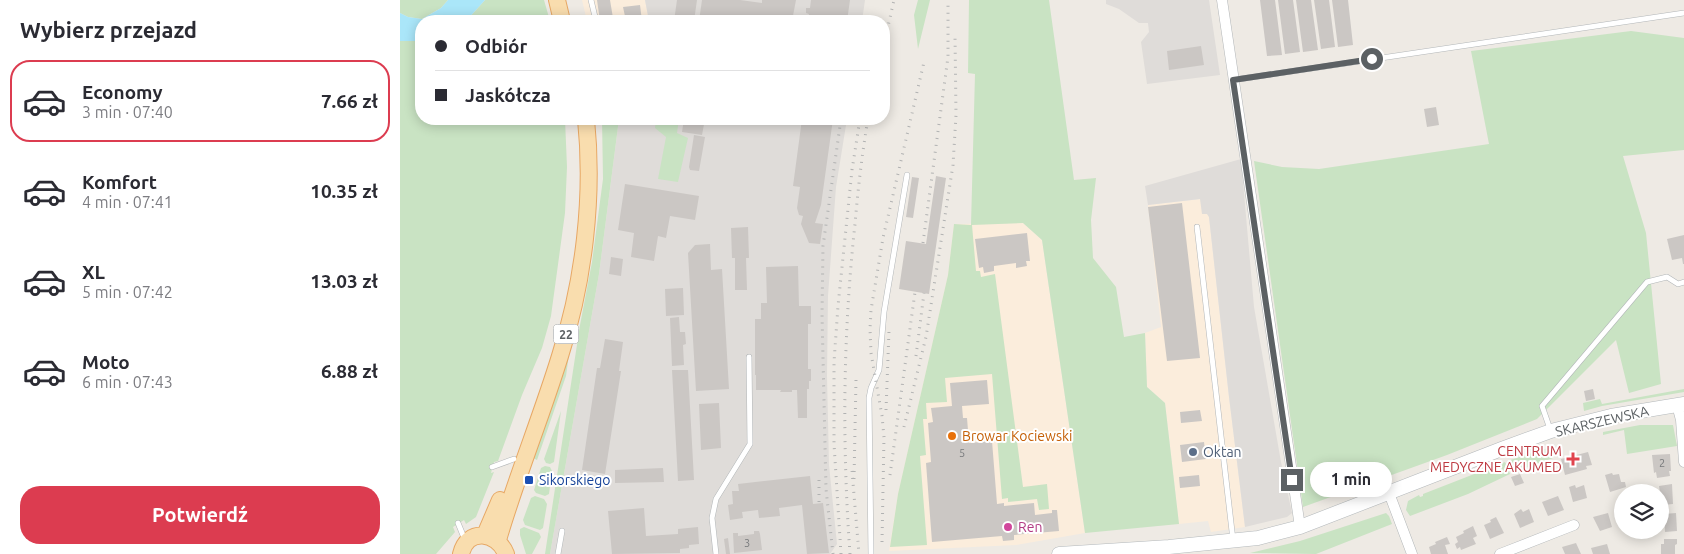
<!DOCTYPE html>
<html lang="pl">
<meta charset="utf-8">
<style>
body{margin:0;font-family:Ubuntu,sans-serif;background:#f7f7f7;color:#2b2b33;height:100vh;display:flex;flex-direction:column;font-size:19px;white-space:nowrap}
*{box-sizing:border-box;margin:0}
p{font-size:16px;color:#7c7c81}
.icon{flex:none;width:28px;height:28px;fill:none;stroke:currentColor;stroke-width:2;stroke-linecap:round;stroke-linejoin:round}
.map{position:relative;flex:1;overflow:hidden}
.side{display:flex;flex-direction:column;background:#fff;width:400px}
.side>*{flex:none}
.top-card{position:absolute;left:15px;top:15px;width:475px;height:110px;border-radius:20px;box-shadow:0 2px 12px #0003;display:grid;align-content:center;height:110px;padding:0 20px;background:#fff}
.tools{position:absolute;left:1214px;top:484px;display:grid;gap:10px}
.tools a{display:grid;place-items:center;width:55px;height:55px;border-radius:50%;background:#fff;box-shadow:0 2px 12px #0003;font-size:25px}
.end{position:absolute;width:22px;height:22px;margin:-11px;border:6px solid #5c6164;background:#fff;box-shadow:0 0 0 2px #fff}
.from{border-radius:50%}
.bubble{position:absolute;height:35px;border-radius:18px;background:#fff;box-shadow:0 2px 12px #0003;font-size:16px;font-weight:700;line-height:35px;text-align:center}
.top-card b{display:flex;align-items:center;gap:18px;height:48px;font-size:19px}
.top-card b+b{border-top:1px solid #e1e1e2}
.top-card i{width:12px;height:12px;background:#2b2b33}
ul{padding:0;list-style:none}
li{display:flex;align-items:center;gap:15px;height:82px;margin:0 10px 8px;padding:0 10px;border:2px solid transparent;border-radius:20px}
li div{flex:1}
li b{display:block;font-size:19px}
li em{font-style:normal;font-weight:700}
li.active{border-color:#dc3c50}
li>.icon{width:45px;height:45px;stroke-width:1.5}
h2{padding:0 20px;font-size:22px;line-height:60px}
.cta{display:flex;gap:10px;margin-top:auto;padding:10px 20px}
.cta a{flex:1;height:58px;border-radius:20px;background:#dc3c50;color:#fff;font-size:20px;font-weight:700;line-height:58px;text-align:center}
main{display:flex;flex:1;min-height:0}
.map>svg:first-child{display:block}
.commercial{fill:#fbeddc}
.industrial{fill:#dfdcd9}
.green{fill:#c9e3c3}
.water{fill:#aae6f9}
.building{fill:#cbc7c4}
.lines{fill:none;stroke-linecap:round;stroke-linejoin:round}
.lane-casing{stroke:#b2b6b8;stroke-width:6}
.street-casing{stroke:#b2b6b8;stroke-width:11}
.secondary-casing{stroke:#b3b8bb;stroke-width:15}
.primary-casing{stroke:#e7a764;stroke-width:18}
.lane{stroke:#fff;stroke-width:5}
.street{stroke:#fff;stroke-width:10}
.secondary{stroke:#fff;stroke-width:14}
.primary{stroke:#f9ddae;stroke-width:16}
.rail{stroke:#b1b2b2;stroke-width:3;stroke-dasharray:1 6;stroke-linecap:butt}
.route{stroke:#5c6164;stroke-width:6}
.food-dot{fill:#e8710a;stroke:#fff;stroke-width:2}
.service-dot{fill:#5c6f8a;stroke:#fff;stroke-width:2}
.health-dot{fill:#e0444e;stroke:#fff;stroke-width:2}
.transit-dot{fill:#1a4fb4;stroke:#fff;stroke-width:2}
.hotel-dot{fill:#d1479c;stroke:#fff;stroke-width:2}
.labels{text-anchor:middle;dominant-baseline:central;stroke-width:4;stroke-linejoin:round;paint-order:stroke}
.number-label{font-size:11px;fill:#787a7c}
.shield{fill:#fff;stroke:#8d9092;stroke-width:1}
.shield-label{font-size:12px;font-weight:bold;fill:#5c6164}
.street-label{font-size:14px;fill:#5c6164;stroke:#fff}
.food-label{font-size:14px;fill:#c56008;stroke:#fff;text-anchor:start}
.health-label{font-size:14px;fill:#be3a42;stroke:#fff;text-anchor:end}
.service-label{font-size:14px;fill:#4e5e75;stroke:#fff;text-anchor:start}
.transit-label{font-size:14px;fill:#164399;stroke:#fff;text-anchor:start}
.hotel-label{font-size:14px;fill:#b23c85;stroke:#fff;text-anchor:start}
</style>
<main>
<section class="side">
<h2>Wybierz przejazd</h2>
<ul>
<li class="active"><svg class="icon" aria-label="car" viewBox="0 0 24 24"><path d="M5 17H2v-5l4-1 3-4h7l3 4 3 1v5h-3M9 17h6M6 11h13"/><circle cx="7" cy="17" r="2"/><circle cx="17" cy="17" r="2"/></svg><div><b>Economy</b><p>3 min · 07:40</p></div><em>7.66 zł</em></li>
<li><svg class="icon" aria-label="car" viewBox="0 0 24 24"><path d="M5 17H2v-5l4-1 3-4h7l3 4 3 1v5h-3M9 17h6M6 11h13"/><circle cx="7" cy="17" r="2"/><circle cx="17" cy="17" r="2"/></svg><div><b>Komfort</b><p>4 min · 07:41</p></div><em>10.35 zł</em></li>
<li><svg class="icon" aria-label="car" viewBox="0 0 24 24"><path d="M5 17H2v-5l4-1 3-4h7l3 4 3 1v5h-3M9 17h6M6 11h13"/><circle cx="7" cy="17" r="2"/><circle cx="17" cy="17" r="2"/></svg><div><b>XL</b><p>5 min · 07:42</p></div><em>13.03 zł</em></li>
<li><svg class="icon" aria-label="car" viewBox="0 0 24 24"><path d="M5 17H2v-5l4-1 3-4h7l3 4 3 1v5h-3M9 17h6M6 11h13"/><circle cx="7" cy="17" r="2"/><circle cx="17" cy="17" r="2"/></svg><div><b>Moto</b><p>6 min · 07:43</p></div><em>6.88 zł</em></li>
</ul>
<div class="cta"><a>Potwierdź</a></div>
</section>
<div class="map">
<svg width="1284" height="554" viewBox="0 0 1284 554">
<rect width="100%" height="100%" fill="#eeeae4"/>
<path class="commercial" d="M182,0H245L249,21H187Z
M801,199L809,217L829,397L845,527L811,532L808,521L779,524L765,403L747,387L745,333L761,327L748,205Z
M623,223L642,240L685,533L616,545L489,551L498,494L548,275L554,224Z"/>
<path class="industrial" d="M245,0H465L462,21H249Z
M706,0H809L820,75L747,84L741,42L749,32L748,23H739L719,9L706,4Z
M219,119H447L436,187L428,296L427,376L429,465L437,544L430,554H150L199,274Z
M841,159L854,307L881,462L892,513L887,517L845,527L829,397L809,217L807,214H802L800,199L748,205L745,186Z"/>
<path class="green" d="M0,0H48L41,8L22,19L8,17L0,13Z
M85,0H144L150,21H66Z
M518,0H530L518,49L514,15Z
M569,0H649L674,180L696,178L691,220L693,258L716,287L724,337L745,333L747,387L765,403L779,524L685,533L642,240L623,223L572,225L576,271H580L581,277L595,274L623,487L647,484L649,509L639,510L637,499L608,502V498L602,499L592,374L545,378L547,402L526,403L527,419H523L526,455L520,456L527,545L490,547L498,494L548,275L554,224L571,225L575,74L568,73Z
M1231,31L1284,38V150L1223,156L1246,233L1261,384L1229,393L1216,340L1137,419L1047,455L903,507L854,161L882,167L919,169L1089,144L1071,51Z
M0,41H21V119H165L167,167L165,213L151,316L142,348L122,395L98,461L94,462L91,473L94,472L76,517L66,524L64,520L53,527L55,532L36,554H0Z
M202,119H219L199,274L150,554H145L180,325L192,262L203,179Z
M256,119H279L277,133L288,138L278,182L258,179L266,137L255,128Z
M174,318L166,376L137,460L133,458Z
M1284,389V392L1202,406L1184,411L1183,403L1200,399L1202,404Z
M161,411L154,462L150,464L146,463L144,459Z
M1240,425H1273L1277,446L1227,454L1224,430L1203,435V432Z
M1151,447L1153,458L1112,473L1107,461Z
M1105,462L1110,474L1068,494L1010,516L1006,510L1008,501L1019,495L1020,497L1023,496V494Z
M145,466L150,467L152,471L149,494L145,496L136,493L134,490L141,468Z
M135,496L144,499L147,504L143,528L140,530L125,525L123,520L131,498Z
M986,513L989,516L992,524L916,554L850,553L900,541Z
M124,527L139,533L141,537L132,554H126L120,535V529Z"/>
<path class="water" d="M48,0H85L66,21H21V41H0V13L8,17L22,19L41,8Z"/>
<path class="building" d="M197,0H210L213,18L223,16L224,21H200Z
M277,0H297L294,21H274Z
M302,0H340L362,3V0H396L392,21H299Z
M411,0H450L447,21H408L409,14L406,13V8H410Z
M860,0H875L882,55L867,56Z
M878,0H893L900,52L885,54Z
M896,0H911L918,50L903,52Z
M914,0H929L935,47L921,49Z
M932,0H948L953,45L938,47Z
M240,5L242,21H226L223,7Z
M801,46L804,65L769,70L767,51Z
M1036,107L1039,125L1027,127L1024,109Z
M284,119H305L302,135L282,132Z
M402,119H433L421,205L415,223L423,224L420,244L409,243L401,224L403,216L399,215L397,208L400,187L393,186Z
M294,135L305,137L299,171L290,170L289,167Z
M536,176L546,178L529,294L499,289L506,241L526,244Z
M512,177L519,178L513,218L506,217Z
M225,184L299,196L295,220L270,216L266,238L258,236L254,261L231,257L234,233L218,230Z
M782,203L800,358L767,361L748,207Z
M348,227L349,258H346L347,290H335V258H332L331,228Z
M627,233L630,261H626L627,266L616,268V263L594,266V271L584,273L583,267L579,268L575,239Z
M1284,235V264H1283L1282,258L1272,260L1267,239Z
M310,244L311,270L322,269L329,389L296,391L288,253L295,245Z
M211,257L223,259L221,276L209,274Z
M398,266L399,306H411V324H408V369H411V381H409V389H407V418H398L397,390H392V392H380L381,390H356V375H355V319H361V303H367L366,267Z
M283,288L284,315L266,316L265,289Z
M279,317L280,332H285L286,344L283,345L284,365L272,366L270,318Z
M205,339L223,342L219,371H221L205,474L182,470L197,368H200Z
M272,370H288L294,480L278,481Z
M587,380L589,404L562,406L563,418H567L569,443L592,441L597,504L604,503V506L634,503L635,515L652,513V510H657L659,531L614,535V540L603,541L602,536L532,542L526,463L531,462L528,423L533,422L531,408L552,406L550,383Z
M1193,389L1195,399L1186,401L1184,391Z
M319,403L321,448L301,450L299,404Z
M800,410L802,421L781,423L780,412Z
M804,442L806,459L782,462L780,445Z
M1188,452L1192,465L1186,466L1187,469L1165,475L1161,459Z
M1270,454L1271,471H1269L1270,476L1257,478L1256,472L1254,473L1252,455Z
M263,468L264,482L215,483V470Z
M1212,473L1213,475L1219,474L1221,482H1225L1226,487L1210,492L1205,475Z
M1120,474L1124,483L1115,486L1111,477Z
M799,475L800,486L780,488L779,477Z
M410,476L413,504L423,503L429,553L407,554L402,505L379,508L380,516L359,518L358,510L342,512L343,518L330,520L328,505L333,504L332,491H339L338,484Z
M1272,484L1273,504L1262,505L1259,486Z
M1175,485L1176,488L1184,485L1187,498L1173,502L1169,487Z
M1158,496L1164,510L1148,516L1142,502Z
M244,508L246,536L278,534V529L298,527L299,544L289,545V548L280,549V553L212,554L208,511Z
M1121,509L1123,512L1129,509L1134,522L1120,528L1114,514Z
M1208,513L1212,527L1200,531L1193,517Z
M1276,513L1277,531L1265,532L1264,514Z
M1096,517L1104,533L1090,539L1084,525L1091,522L1090,520Z
M1073,526L1077,536L1073,538L1076,544L1061,550L1060,547L1057,549L1055,544L1058,542L1056,537L1064,533L1063,531Z
M354,531H359L360,534L362,550L334,553L333,533H338V536L354,534Z
M1047,537L1050,544L1045,545L1048,554H1031L1029,547L1036,544L1035,542Z
M328,538L330,554H326L324,539Z
M1264,539H1277V544L1275,545V554H1261V544H1264Z
M1176,543L1181,554H1165L1162,547Z
M1207,544L1210,554H1193L1191,548Z"/>
<g class="lines">
<g class="lane-casing">
<path id="lane" d="M191,0L196,21
M833,80L1284,13
M797,227L833,540
M1150,429L1142,406L1247,282L1267,277L1278,284L1284,282
M92,467L114,459
M58,523L65,540
M158,554L162,531
M316,554L312,518L316,499L350,444L349,357
M471,554L469,398L471,388L479,370L484,312L507,175"/>
</g>
<g class="street-casing">
<path id="street" d="M822,0L900,527
M1277,405L1281,420L1284,462
M989,493L1012,554
M1100,554L1174,525"/>
</g>
<g class="secondary-casing">
<path id="secondary" d="M659,554L769,547L858,538L900,527L1104,448L1151,431L1211,416L1284,404"/>
</g>
<g class="primary-casing">
<path id="primary" d="M157,0L162,21
M85,535L100,500
M98,540C116,478 141,418 160,356C184,281 194,197 186,119
M61,554C67,528 97,531 106,554"/>
</g>
<use href="#lane" class="lane"/>
<use href="#street" class="street"/>
<use href="#secondary" class="secondary"/>
<use href="#primary" class="primary"/>
<path class="rail" d="M484,44L494,0
M523,243L548,57V0
M516,356L524,293
M486,410L489,331
M504,427L526,337L553,165L556,115L555,36
M452,471L459,554
M490,475L515,292
M454,479L456,380
M419,480V502
M482,542L484,437L482,416L471,353L470,329L471,310L483,238L524,62
M433,554L426,489L422,314L423,246L441,119
M441,554L434,444V362L438,306L452,170L460,119
M450,554C442,444 443,334 455,224C458,189 462,154 468,119"/>
</g>
<g class="lines">
<path class="route" d="M892,480L833,80L972,59"/>
</g>
<circle class="food-dot" cx="552" cy="436" r="5"/>
<circle class="service-dot" cx="793" cy="452" r="5"/>
<path class="health-dot" d="M1170.5 451.5h5v5h5v5h-5v5h-5v-5h-5v-5h5z"/>
<rect class="transit-dot" x="124" y="475" width="10" height="10" rx="2.5"/>
<circle class="hotel-dot" cx="608" cy="527" r="5"/>
<g class="labels">
<g class="number-label">
<text x="562" y="453">5</text>
<text x="1262" y="463">2</text>
<text x="347" y="543">3</text>
</g>
<rect class="shield" x="153.5" y="324.5" width="25" height="19" rx="4"/>
<g class="shield-label">
<text x="166" y="334">22</text>
</g>
<g class="street-label">
<text transform="translate(1202 421) rotate(-13)">SKARSZEWSKA</text>
</g>
<g class="food-label">
<text x="562" y="436">Browar Kociewski</text>
</g>
<g class="health-label">
<text x="1162" y="451">CENTRUM<tspan x="1162" dy="16">MEDYCZNE AKUMED</tspan></text>
</g>
<g class="service-label">
<text x="803" y="452">Oktan</text>
</g>
<g class="transit-label">
<text x="139" y="480">Sikorskiego</text>
</g>
<g class="hotel-label">
<text x="618" y="527">Ren</text>
</g>
</g>
</svg>
<div class="tools">
<a><svg class="icon" aria-label="layers" viewBox="0 0 24 24"><path d="M12 4l9 5-9 5-9-5zM3 14l9 5 9-5"/></svg></a>
</div>
<i class="end from" style="left:972px;top:59px"></i>
<i class="end" style="left:892px;top:480px"></i>
<div class="bubble" style="left:910px;top:462px;width:82px">1 min</div>
<div class="top-card">
<b><i class="from"></i>Odbiór</b>
<b><i></i>Jaskółcza</b>
</div>
</div>
</main>
